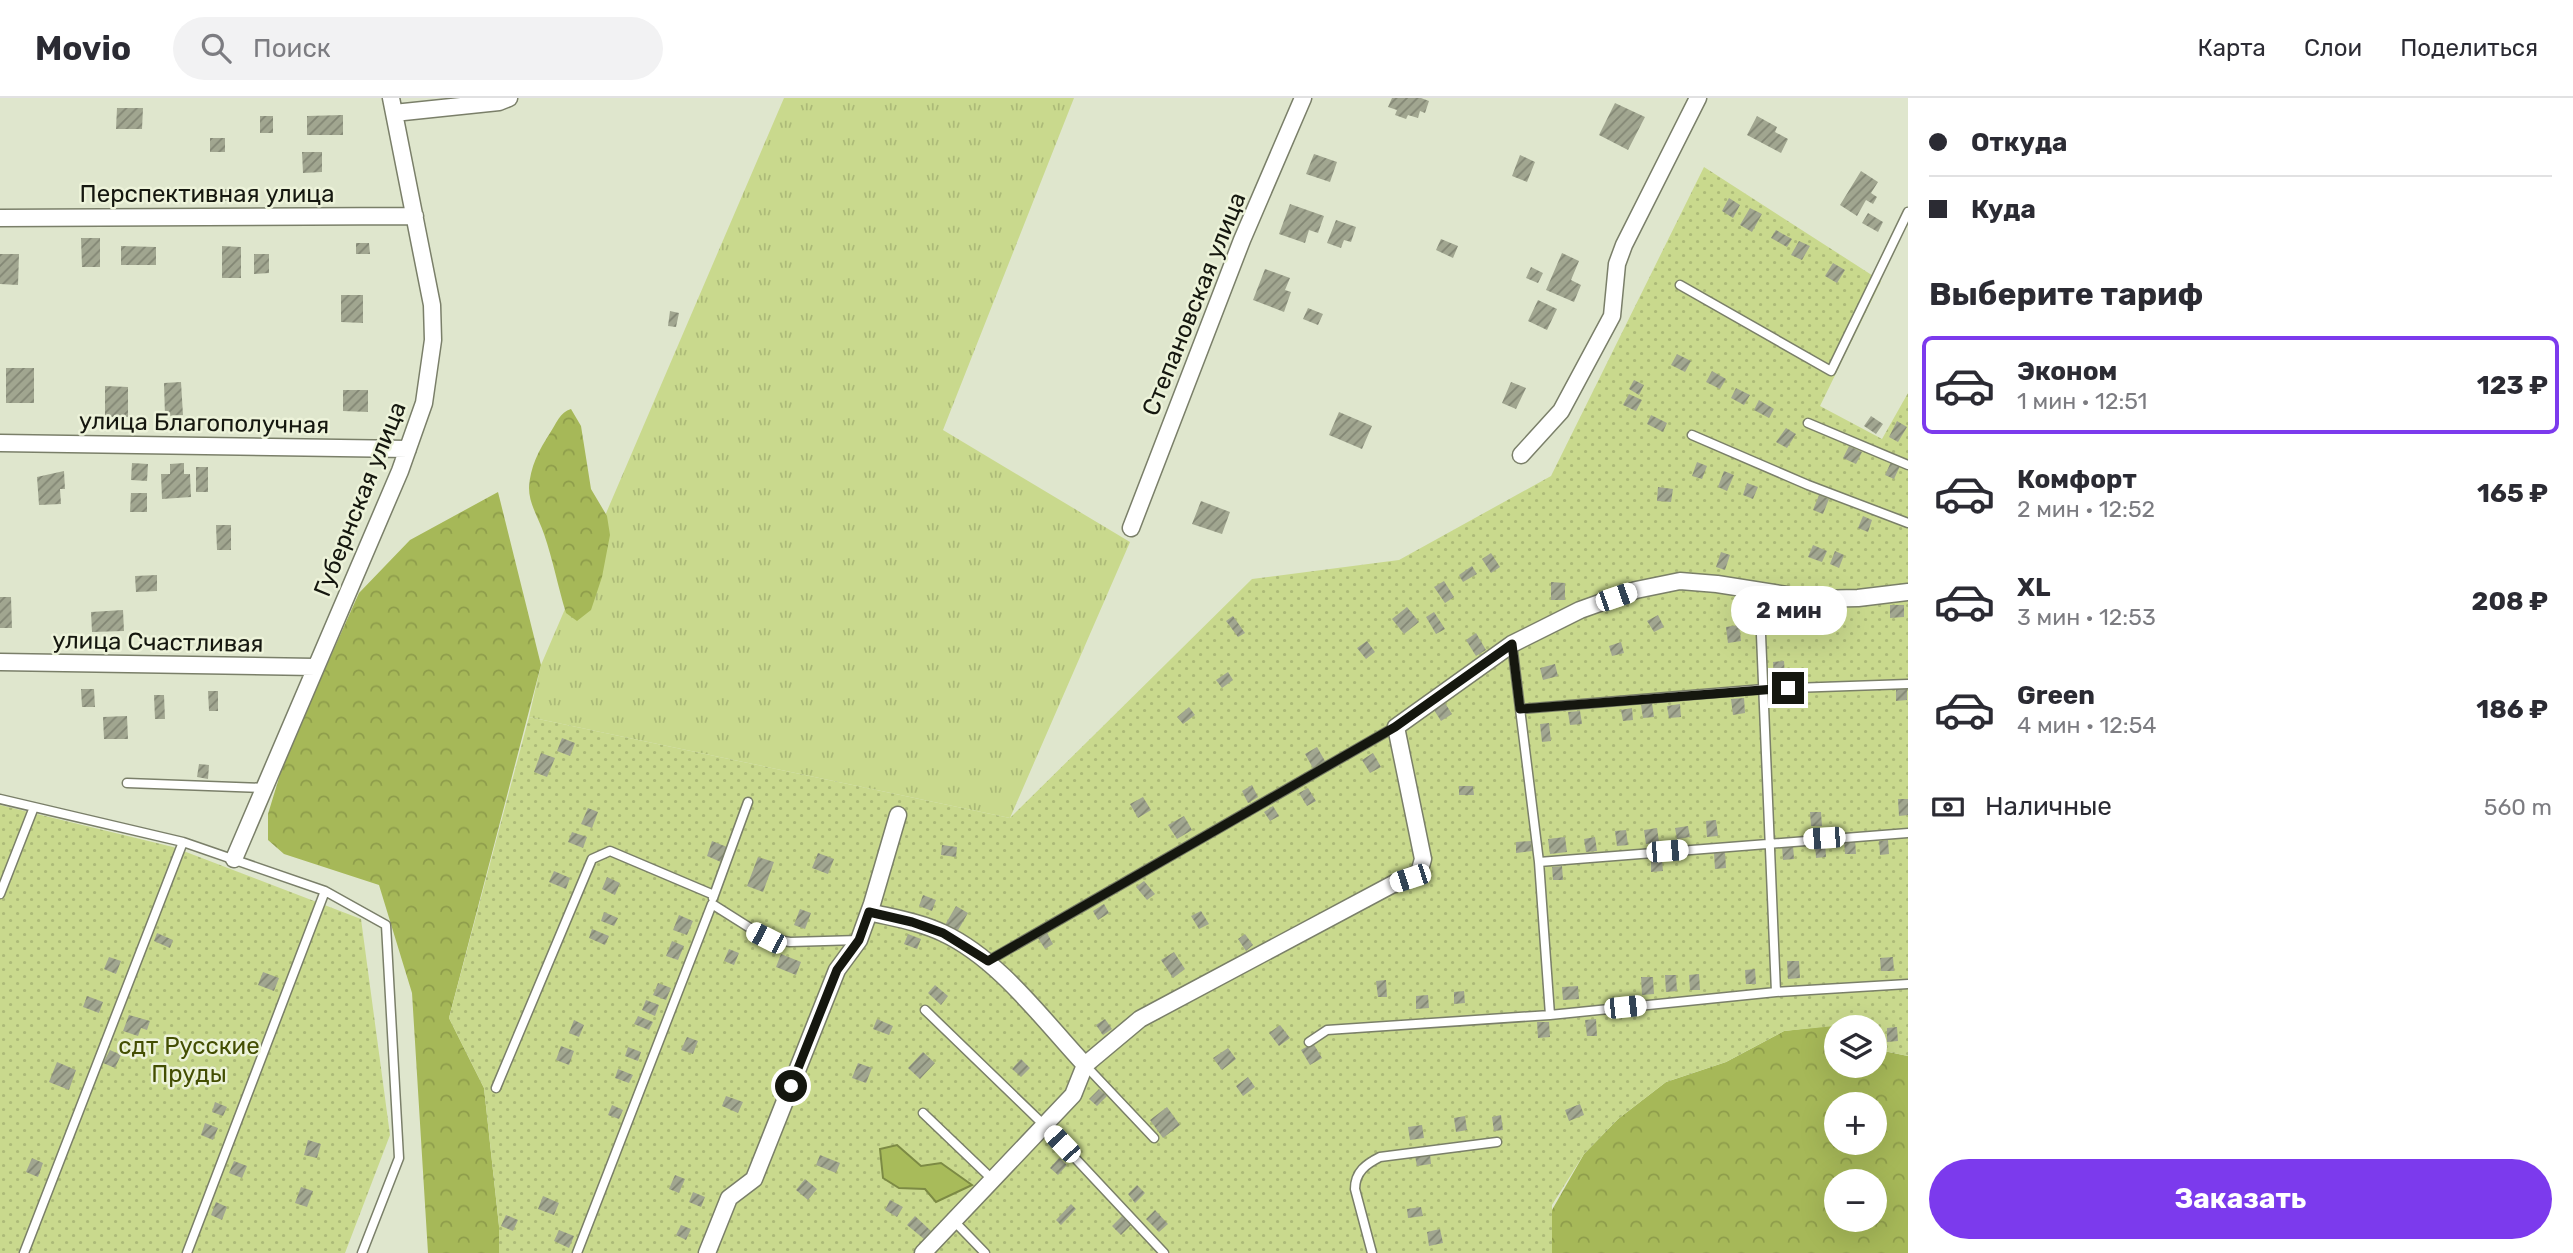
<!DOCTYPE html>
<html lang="ru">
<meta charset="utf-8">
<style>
body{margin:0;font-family:Rubik,sans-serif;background:#f2f2f3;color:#2b2b33;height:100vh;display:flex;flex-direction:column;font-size:26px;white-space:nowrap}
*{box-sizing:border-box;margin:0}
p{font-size:23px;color:#7c7c81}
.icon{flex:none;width:38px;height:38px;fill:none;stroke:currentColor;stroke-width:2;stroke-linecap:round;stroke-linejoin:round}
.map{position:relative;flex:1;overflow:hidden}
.drawer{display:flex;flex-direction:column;background:#fff;width:665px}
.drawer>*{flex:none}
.banner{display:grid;align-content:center;height:154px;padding:0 21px;background:#fff}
.buttons{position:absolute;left:1824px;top:917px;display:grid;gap:14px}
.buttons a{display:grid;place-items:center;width:63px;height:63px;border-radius:50%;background:#fff;box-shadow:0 7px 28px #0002;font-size:35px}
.end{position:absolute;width:32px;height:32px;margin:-16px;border:9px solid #15170f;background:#fff;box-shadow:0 0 0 4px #fff}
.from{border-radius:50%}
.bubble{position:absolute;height:49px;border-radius:24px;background:#fff;box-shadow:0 7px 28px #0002;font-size:23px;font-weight:700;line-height:49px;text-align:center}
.car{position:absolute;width:21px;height:42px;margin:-21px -10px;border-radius:9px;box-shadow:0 0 5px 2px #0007;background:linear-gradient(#fff 24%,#345 0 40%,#fff 0 76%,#345 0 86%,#fff 0)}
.banner b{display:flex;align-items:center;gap:24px;height:66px;font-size:26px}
.banner b+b{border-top:2px solid #e1e1e2}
.banner i{width:18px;height:18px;background:#2b2b33}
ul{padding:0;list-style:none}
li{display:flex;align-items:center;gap:21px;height:98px;margin:0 14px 10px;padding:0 7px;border:4px solid transparent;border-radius:10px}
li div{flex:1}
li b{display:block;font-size:26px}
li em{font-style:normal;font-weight:700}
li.on{border-color:#7c3aed}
li>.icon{width:63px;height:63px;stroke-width:1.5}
h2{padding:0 21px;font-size:32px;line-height:84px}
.pay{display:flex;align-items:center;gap:18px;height:77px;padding:0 21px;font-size:26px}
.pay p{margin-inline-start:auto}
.primary-button{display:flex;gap:14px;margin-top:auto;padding:14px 21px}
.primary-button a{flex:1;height:80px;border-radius:42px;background:#7c3aed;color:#fff;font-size:28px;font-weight:700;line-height:80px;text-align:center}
header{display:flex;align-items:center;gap:42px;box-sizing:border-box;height:98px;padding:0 35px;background:#fff;border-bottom:2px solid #e1e1e2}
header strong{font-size:33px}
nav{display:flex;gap:38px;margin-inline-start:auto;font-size:24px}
.search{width:490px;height:63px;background:#f2f2f3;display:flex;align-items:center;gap:18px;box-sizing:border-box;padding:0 24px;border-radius:38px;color:#7c7c81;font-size:26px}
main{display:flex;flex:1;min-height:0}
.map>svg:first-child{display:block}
.grass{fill:url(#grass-tufts)}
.forest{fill:url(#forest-crowns);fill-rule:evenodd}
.garden{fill:url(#garden-dots)}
.water{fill:#a8bb5a;stroke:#7c8a44;stroke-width:2}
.building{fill:url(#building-hatch)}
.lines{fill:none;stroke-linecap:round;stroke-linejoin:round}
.service-casing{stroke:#7a7f69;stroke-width:11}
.minor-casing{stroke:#7a7f69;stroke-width:19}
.service{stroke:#fff;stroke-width:8}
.minor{stroke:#fff;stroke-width:16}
.route{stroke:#15170f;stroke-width:9}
.labels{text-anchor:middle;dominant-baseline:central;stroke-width:5;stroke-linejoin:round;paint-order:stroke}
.street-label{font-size:24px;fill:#15170f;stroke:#edf3da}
.park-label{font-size:24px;fill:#434e02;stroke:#edf3da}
</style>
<header>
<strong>Movio</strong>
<div class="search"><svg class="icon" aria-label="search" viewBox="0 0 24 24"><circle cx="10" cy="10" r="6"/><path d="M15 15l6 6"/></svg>Поиск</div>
<nav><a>Карта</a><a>Слои</a><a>Поделиться</a></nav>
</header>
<main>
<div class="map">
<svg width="1908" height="1155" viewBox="0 0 1908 1155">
<defs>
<pattern id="grass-tufts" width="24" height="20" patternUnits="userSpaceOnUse" patternTransform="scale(1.75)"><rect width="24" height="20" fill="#c9d98d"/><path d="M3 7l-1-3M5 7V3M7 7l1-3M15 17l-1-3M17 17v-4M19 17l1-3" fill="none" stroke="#acba78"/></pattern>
<pattern id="forest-crowns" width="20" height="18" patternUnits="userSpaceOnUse" patternTransform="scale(1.75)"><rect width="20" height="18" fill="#a6b858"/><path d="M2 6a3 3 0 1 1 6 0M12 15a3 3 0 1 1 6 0" fill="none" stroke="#8e9d4b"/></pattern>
<pattern id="garden-dots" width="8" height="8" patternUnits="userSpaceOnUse" patternTransform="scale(1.75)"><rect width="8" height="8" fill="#c9d98d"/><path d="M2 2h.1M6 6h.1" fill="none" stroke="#acba78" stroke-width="1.8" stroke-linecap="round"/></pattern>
<pattern id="building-hatch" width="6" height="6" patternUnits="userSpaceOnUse" patternTransform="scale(1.75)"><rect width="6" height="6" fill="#a1a690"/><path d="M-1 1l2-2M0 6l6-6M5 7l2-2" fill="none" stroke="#828674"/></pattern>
</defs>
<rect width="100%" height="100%" fill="#dfe6cd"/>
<path class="grass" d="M784,0H1074L943,332L1130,444L1010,720L529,619L541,567Z"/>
<path class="forest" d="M571,311L581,328L591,391L607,418L610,437L602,479L591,512L577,523L566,515C558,489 553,462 544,436C539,421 529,406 529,390C530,369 539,352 550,335C556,326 560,314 571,311Z
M498,394L541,567L449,920L484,990L499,1128V1155H428L412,895L379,787L284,756L268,742V716L285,660L359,495L410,442Z
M1836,927L1838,929H1836V968H1874V951L1908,958V1155H1552V1112L1584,1056L1618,1021L1666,984L1726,964L1784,933ZM1836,1006H1874V1045H1836ZM1836,1083H1874V1122H1836Z"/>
<path class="garden" d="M1704,69L1881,183L1820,308L1882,341L1908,295V958L1874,951V929L1835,928L1784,933L1726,964L1666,984L1618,1021L1584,1056L1552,1107V1155H499V1128L484,990L449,920L529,619L1010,720L1252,481L1399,462L1551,378Z
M0,707L173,749L361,821L390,1037L345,1155H0Z"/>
<path class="water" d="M897,1047L921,1068L941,1065L972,1087L936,1104L925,1091L899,1090L883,1080L880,1051Z"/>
<path class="building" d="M1392,0H1421L1429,3L1425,15L1420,13L1418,20L1408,17L1406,21L1395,17L1397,12L1388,9Z
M1615,5L1645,19L1628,52L1599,37Z
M117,10H143L142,31H116Z
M343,17V37H307V18Z
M260,18H273V35H260Z
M1757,18L1777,29L1775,34L1788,41L1781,55L1747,37Z
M210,40H225V54H210Z
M302,54H322V74L303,75Z
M1314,56L1337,64L1330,84L1306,76Z
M1520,57L1535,64L1527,84L1512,78Z
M1861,73L1878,84L1871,95L1877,99L1873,106L1866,102L1857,118L1840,107Z
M214,91H227V103L214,102Z
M1729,100L1740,107L1733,120L1722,113Z
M1290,106L1324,118L1318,135L1309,132L1305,145L1279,136Z
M1750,110L1762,116L1752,134L1740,127Z
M1868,115L1883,124L1878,134L1862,125Z
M1336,122L1356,129L1351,144L1344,142L1341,150L1327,145Z
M1776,132L1792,141L1787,149L1771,140Z
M81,140H100V169H82Z
M1441,141L1458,148L1453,160L1436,152Z
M1799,143L1810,148L1802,162L1791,157Z
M356,145H369L370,156H356Z
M121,148L156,149V167H121Z
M222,148L241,149V180H222Z
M1562,155L1579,163L1571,182L1581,187L1574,204L1546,192Z
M0,156H19L18,187L0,186Z
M254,156H269V175L254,176Z
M1833,165L1845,172L1837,185L1825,178Z
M1531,169L1543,175L1538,185L1526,180Z
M1265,171L1290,180L1285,192L1291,194L1284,214L1253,202Z
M341,197H363V225L341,224Z
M1538,202L1557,211L1547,232L1528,223Z
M1308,210L1323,216L1318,227L1303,221Z
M670,213L679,215L676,229L668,228Z
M1677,256L1691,263L1685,274L1671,267Z
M6,270H34V305H6Z
M1712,273L1726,281L1720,291L1706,284Z
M1634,282L1644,287L1639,297L1629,291Z
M181,284L183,317L165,318L164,285Z
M1511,284L1526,290L1516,311L1502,305Z
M105,288L128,289V319H105Z
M1736,290L1750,297L1744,307L1731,300Z
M343,292H368V314L343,313Z
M1629,296L1642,302L1636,313L1623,307Z
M1759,302L1774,311L1769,320L1754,312Z
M1339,314L1372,328L1362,351L1329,337Z
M1651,317L1667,325L1663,334L1647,326Z
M1871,318L1883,326L1876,336L1864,328Z
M1897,323L1907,329L1898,344L1889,339Z
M1786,330L1796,336L1787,350L1776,344Z
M1849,348L1862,354L1856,366L1843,360Z
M1697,364L1707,368L1702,381L1692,378Z
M1891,364L1900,368L1894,381L1885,377Z
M132,365L148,366L147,383L131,382Z
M184,365V376H190L191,399L162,401L161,376H170V366Z
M196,369H208V394H196Z
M64,373L65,391H60L61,406L39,407L37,379Z
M1724,373L1734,377L1727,393L1718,389Z
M1747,385L1758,389L1753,401L1743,397Z
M1658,389L1673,391L1671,404L1657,403Z
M131,395H147V414H130Z
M1819,397L1829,401L1823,416L1813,412Z
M1201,403L1230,414L1222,436L1192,426Z
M1863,418L1872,422L1868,434L1858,430Z
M216,427H231V452H217Z
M1813,447L1827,453L1822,464L1808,459Z
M1835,453L1844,457L1839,470L1830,466Z
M1721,454L1730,457L1725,472L1716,469Z
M1491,455L1500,469L1491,475L1482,461Z
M1472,468L1477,476L1463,484L1459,477Z
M157,477V493L136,494L135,478Z
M1444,483L1454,499L1445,505L1434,489Z
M1551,484L1565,485V502H1551Z
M0,499H11L12,530H0Z
M1890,507H1904V519L1890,520Z
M1407,509L1419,524L1404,536L1392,521Z
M123,512L124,533L92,534L91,514Z
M1434,514L1445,531L1436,536L1426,519Z
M1658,517L1664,529L1654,534L1647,523Z
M1233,518L1245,535L1238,539L1226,523Z
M1739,527L1741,543L1728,545L1726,529Z
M1476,535L1486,552L1476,558L1466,542Z
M1367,543L1375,554L1366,561L1357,550Z
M1621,544L1624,555L1612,558L1609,548Z
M1784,563L1785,578L1774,579L1773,564Z
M1555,566L1558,578L1543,582L1540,570Z
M1228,574L1233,582L1222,590L1216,582Z
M1896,590H1907V602L1896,603Z
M81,591H94L95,609H82Z
M208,593H218V613H209Z
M154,597H164L165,621H155Z
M1744,600L1745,615L1733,617L1731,601Z
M1445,605L1452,616L1441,623L1434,612Z
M1652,605L1654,619L1643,620L1641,607Z
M1680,606L1681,619L1669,620L1667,608Z
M1189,609L1195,617L1183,626L1177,619Z
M1632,610L1633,622L1623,623L1621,612Z
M1580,613L1582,626L1570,627L1568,614Z
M127,618L128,641H104L103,619Z
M1549,625L1551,643L1542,644L1540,626Z
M562,640L575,645L570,658L557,653Z
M1317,649L1325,663L1313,670L1305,656Z
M541,655L555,660L547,679L534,674Z
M1373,655L1381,669L1370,675L1362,662Z
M199,666L209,667L208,681L197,679Z
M1252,687L1258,699L1248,705L1242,693Z
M1459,688H1473L1474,697H1459Z
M1308,690L1316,703L1307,708L1299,695Z
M1143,699L1151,712L1138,720L1130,706Z
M1898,701H1908V717L1899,718Z
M1273,708L1279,718L1270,723L1264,714Z
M588,710L598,714L592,730L581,726Z
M1810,714H1821L1822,728H1811Z
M1184,718L1192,732L1177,741L1168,727Z
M1716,722L1718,738L1707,739L1706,723Z
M1688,728L1690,739L1677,741L1675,730Z
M1657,730L1659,744L1646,746L1644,732Z
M1626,732L1628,747L1617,748L1615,733Z
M572,734L587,739L583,750L568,744Z
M1565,739L1567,754L1550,756L1548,741Z
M1595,739L1597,753L1586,754L1584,741Z
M1855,741L1856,756H1845L1844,742Z
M1888,742L1889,756L1880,757L1879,743Z
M712,743L727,749L721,764L707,758Z
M1531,743L1532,753L1516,755V744Z
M1815,745H1825L1826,759L1816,760Z
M942,747L957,749L956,759L941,757Z
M1793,747L1794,761L1783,762L1782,748Z
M1725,754L1726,770L1715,771L1714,755Z
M818,755L834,761L828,776L812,770Z
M758,759L774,764L763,794L747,788Z
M1662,762L1663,773L1651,774V763Z
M1562,768L1563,782H1553L1552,769Z
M554,773L570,780L566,791L549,784Z
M607,779L620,785L615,797L602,791Z
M1144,783L1155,796L1147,802L1136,789Z
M923,797L936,802L932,813L919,808Z
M1104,806L1109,815L1098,822L1093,813Z
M956,808L968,815L957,834L945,827Z
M800,811L811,815L805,831L794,827Z
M1201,813L1209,826L1199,831L1191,818Z
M604,814L618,820L614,828L601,823Z
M679,817L693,823L687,837L673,832Z
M592,831L609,838L605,847L589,840Z
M157,835L173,842L170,850L154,843Z
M1047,835L1053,846L1045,851L1038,840Z
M908,836L921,841L917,851L904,846Z
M1245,836L1253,847L1246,853L1238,841Z
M672,843L684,848L678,862L666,858Z
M729,851L739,855L734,867L724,863Z
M1174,854L1185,871L1173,880L1161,862Z
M781,856L801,864L796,877L776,869Z
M109,859L121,863L116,876L104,871Z
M1893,859L1894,873H1881L1880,860Z
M1787,863H1799L1800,880L1788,881Z
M1755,871L1756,886H1746L1745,872Z
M263,874L279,880L274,893L258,887Z
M1699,876L1700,892H1690L1689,877Z
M1665,877H1676L1677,893L1666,894Z
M1641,879H1653L1654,896L1642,897Z
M1386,882L1387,899H1378L1376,883Z
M658,885L671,890L666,902L653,897Z
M935,887L948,898L941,907L928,895Z
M1578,888L1579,901L1563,902L1562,889Z
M1464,893L1465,905L1454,906V894Z
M1428,897L1429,910L1416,911V898Z
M87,898L103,904L99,915L83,909Z
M646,902L659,907L655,918L642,912Z
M129,917L150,923L147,932L141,930L138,938L123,933Z
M638,918L653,924L649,932L634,926Z
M877,921L893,928L889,937L873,931Z
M1105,921L1112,931L1103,937L1096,927Z
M1596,921L1597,938H1587L1585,922Z
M574,922L584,927L579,939L569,935Z
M1537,924H1549L1550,939L1538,940Z
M1280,927L1290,940L1279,948L1269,935Z
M1897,929L1898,943L1887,944V930Z
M687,939L698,943L693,956L681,952Z
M1313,945L1322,960L1310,967L1301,952Z
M561,948L574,953L569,967L556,962Z
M628,949L641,954L638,963L625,958Z
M1228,950L1236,961L1222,972L1213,960Z
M110,952L121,957L115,970L103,965Z
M923,954L935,965L920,981L908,970Z
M1021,961L1030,970L1021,979L1012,971Z
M57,964L76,972L69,992L49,984Z
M858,965L872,970L866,985L852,980Z
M618,971L633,977L629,985L615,980Z
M1248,979L1255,989L1243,998L1236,988Z
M1099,991L1107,998L1097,1008L1089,1001Z
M726,998L743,1004L738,1015L722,1008Z
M215,1004L227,1009L223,1018L212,1014Z
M1580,1006L1584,1017L1569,1023L1565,1012Z
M612,1007L623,1012L619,1021L608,1017Z
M1167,1009L1180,1027L1163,1040L1150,1022Z
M1501,1017L1503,1032L1494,1033L1492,1019Z
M1465,1018L1467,1032L1456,1034L1454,1020Z
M205,1025L218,1030L213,1042L201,1037Z
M1422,1027L1424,1040L1410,1042L1408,1029Z
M308,1042L321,1046L317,1060L304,1057Z
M1430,1056L1431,1066L1417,1068L1415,1058Z
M820,1057L840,1065L836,1075L816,1067Z
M32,1060L43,1065L38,1079L26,1074Z
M1059,1060L1067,1067L1058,1077L1050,1070Z
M234,1063L247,1068L242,1080L229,1075Z
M675,1077L685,1081L679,1095L669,1091Z
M805,1081L817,1091L808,1102L796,1092Z
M1137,1087L1145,1095L1135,1105L1128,1096Z
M301,1089L313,1093L307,1109L295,1105Z
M693,1094L705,1099L701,1109L689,1104Z
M543,1098L559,1105L554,1117L538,1111Z
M890,1102L903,1109L897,1119L885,1112Z
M216,1104L227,1109L222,1122L211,1117Z
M1071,1106L1076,1111L1061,1127L1056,1122Z
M1421,1109L1423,1118L1408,1120L1407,1111Z
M1155,1112L1168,1126L1159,1134L1146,1121Z
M506,1117L518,1122L513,1133L501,1128Z
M915,1118L931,1133L924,1141L907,1127Z
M1122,1118L1131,1127L1121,1137L1112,1128Z
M681,1127L691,1131L686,1142L676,1137Z
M1440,1131L1443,1145L1429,1148L1427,1134Z
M559,1132L574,1138L569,1150L554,1143Z"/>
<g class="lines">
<g class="service-casing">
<path id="service" d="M1680,187L1831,273L1908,114
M1808,325L1908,367
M1692,337L1808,387L1908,425
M1764,493L1760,513L1776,894
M1520,611L1764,591L1908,586
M127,685L266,690
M0,701L183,744L325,793L386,827L399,1060L362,1155
M1539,764L1908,735
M0,796L34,709
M713,800L748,704
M988,863L1395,629
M925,912L1045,1028L1164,1155
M1550,917L1776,894L1908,886
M1309,944L1327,932L1550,917L1539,764L1512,546
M1085,967L1154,1040
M496,990L592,761L610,753L714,797
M923,1015L992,1081
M953,1122L985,1155
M24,1155L183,744
M187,1155L325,793
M577,1155L712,806L766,840L790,844L859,842
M1372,1155L1355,1091C1355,1074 1366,1066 1380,1059L1497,1044"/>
</g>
<g class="minor-casing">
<path id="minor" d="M394,15L499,4L509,0
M0,120L415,118
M0,345L408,351
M1521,357L1561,313L1612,218L1617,166L1624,147L1698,0
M1131,430L1242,142L1303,0
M0,564L315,569
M234,761L400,373L424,305L433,242L432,207L391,0
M869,814C894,820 920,824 943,835C999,861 1043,922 1085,967
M707,1155L729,1100L754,1081L837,872L859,842L872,806L898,717
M923,1155L1073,997L1085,967L1140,921L1395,785L1419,775L1423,761L1396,629L1512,546L1580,512L1636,492L1680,483L1717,486L1812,501L1858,500L1908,494"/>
</g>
<use href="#service" class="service"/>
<use href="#minor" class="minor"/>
</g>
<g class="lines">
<path class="route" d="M791,988L837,872L859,842L869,814L912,824L943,835L988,863L1395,629L1512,546L1520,611L1788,590"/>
</g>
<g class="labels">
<g class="street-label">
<text x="207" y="96">Перспективная улица</text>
<text transform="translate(1194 206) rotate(-68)">Степановская улица</text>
<text transform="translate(204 325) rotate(1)">улица Благополучная</text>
<text transform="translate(360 401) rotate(-68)">Губернская улица</text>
<text transform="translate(158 544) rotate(1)">улица Счастливая</text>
</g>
<g class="park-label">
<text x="189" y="948">сдт Русские<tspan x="189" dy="28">Пруды</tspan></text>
</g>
</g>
</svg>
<div class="buttons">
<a><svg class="icon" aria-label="layers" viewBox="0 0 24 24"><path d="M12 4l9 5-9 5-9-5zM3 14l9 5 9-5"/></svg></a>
<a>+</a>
<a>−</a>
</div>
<i class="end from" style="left:791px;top:988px"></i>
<i class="end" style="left:1788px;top:590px"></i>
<div class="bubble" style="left:1731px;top:488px;width:116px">2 мин</div>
<i class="car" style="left:1616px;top:499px;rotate:71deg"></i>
<i class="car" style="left:1824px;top:740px;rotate:266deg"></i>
<i class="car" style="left:1667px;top:753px;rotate:85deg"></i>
<i class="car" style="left:1410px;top:780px;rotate:252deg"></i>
<i class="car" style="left:766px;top:840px;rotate:297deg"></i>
<i class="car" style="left:1625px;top:909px;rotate:84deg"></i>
<i class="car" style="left:1062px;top:1046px;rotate:317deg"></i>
</div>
<section class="drawer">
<div class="banner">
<b><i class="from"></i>Откуда</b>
<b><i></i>Куда</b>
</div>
<h2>Выберите тариф</h2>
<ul>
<li class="on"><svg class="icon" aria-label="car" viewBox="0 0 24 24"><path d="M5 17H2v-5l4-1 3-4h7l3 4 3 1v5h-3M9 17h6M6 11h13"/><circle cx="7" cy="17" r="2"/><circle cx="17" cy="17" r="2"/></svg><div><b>Эконом</b><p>1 мин · 12:51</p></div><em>123 ₽</em></li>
<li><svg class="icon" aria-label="car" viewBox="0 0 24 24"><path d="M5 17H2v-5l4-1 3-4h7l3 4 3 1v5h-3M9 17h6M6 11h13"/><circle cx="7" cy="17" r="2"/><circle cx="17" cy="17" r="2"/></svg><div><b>Комфорт</b><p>2 мин · 12:52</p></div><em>165 ₽</em></li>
<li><svg class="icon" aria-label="car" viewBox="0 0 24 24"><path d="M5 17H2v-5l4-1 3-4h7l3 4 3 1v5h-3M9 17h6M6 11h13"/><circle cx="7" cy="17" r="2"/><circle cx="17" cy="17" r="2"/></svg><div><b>XL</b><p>3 мин · 12:53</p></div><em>208 ₽</em></li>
<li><svg class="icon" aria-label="car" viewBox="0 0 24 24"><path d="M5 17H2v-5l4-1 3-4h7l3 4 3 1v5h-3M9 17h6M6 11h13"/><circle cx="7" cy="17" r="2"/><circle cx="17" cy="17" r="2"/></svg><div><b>Green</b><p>4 мин · 12:54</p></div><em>186 ₽</em></li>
</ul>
<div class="pay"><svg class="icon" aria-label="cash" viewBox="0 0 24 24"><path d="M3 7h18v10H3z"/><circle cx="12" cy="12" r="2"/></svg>Наличные<p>560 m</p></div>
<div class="primary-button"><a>Заказать</a></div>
</section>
</main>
